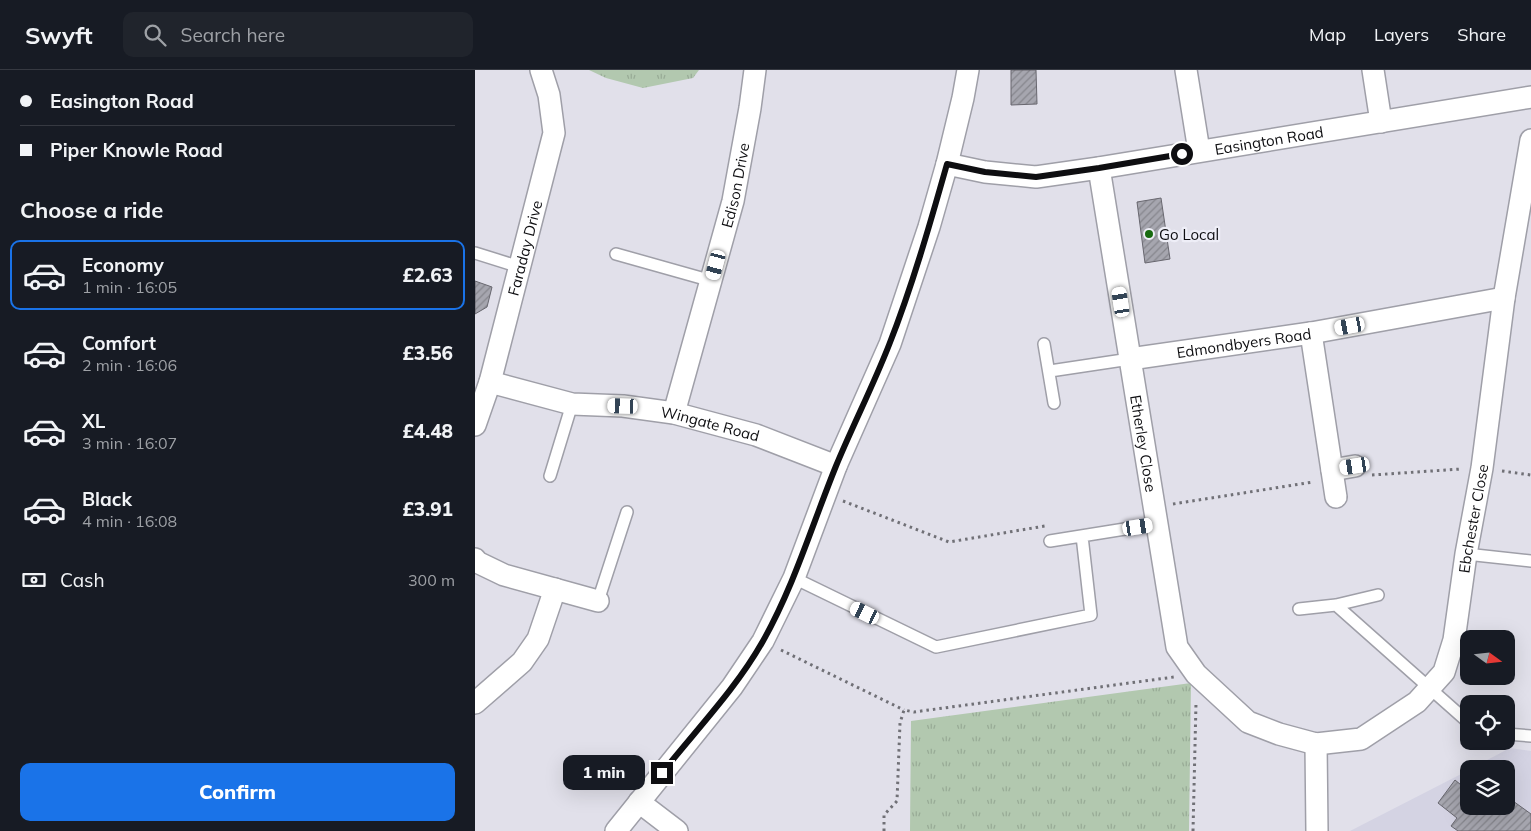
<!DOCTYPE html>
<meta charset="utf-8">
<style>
body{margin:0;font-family:Mulish,sans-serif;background:#20242c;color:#f1f3f6;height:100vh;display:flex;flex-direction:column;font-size:19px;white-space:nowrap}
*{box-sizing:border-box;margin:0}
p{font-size:16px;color:#9ea1a6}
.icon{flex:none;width:28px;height:28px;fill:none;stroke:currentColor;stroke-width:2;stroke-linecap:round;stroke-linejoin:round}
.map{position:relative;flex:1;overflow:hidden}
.sheet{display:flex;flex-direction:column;background:#171b24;width:475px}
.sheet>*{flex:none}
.guide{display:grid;align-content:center;height:110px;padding:0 20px;background:#171b24}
.needle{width:32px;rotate:105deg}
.fabs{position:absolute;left:985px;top:560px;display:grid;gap:10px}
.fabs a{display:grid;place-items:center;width:55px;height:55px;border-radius:10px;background:#171b24;box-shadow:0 5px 20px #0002;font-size:25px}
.end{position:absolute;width:22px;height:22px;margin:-11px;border:6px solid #0e0e11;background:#fff;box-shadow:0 0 0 2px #fff}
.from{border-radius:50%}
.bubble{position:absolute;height:35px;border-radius:10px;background:#171b24;box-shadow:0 5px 20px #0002;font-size:16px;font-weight:800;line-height:35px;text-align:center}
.car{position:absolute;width:15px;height:30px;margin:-15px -8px;border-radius:6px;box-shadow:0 0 4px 1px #0007;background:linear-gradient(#fff 24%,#345 0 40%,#fff 0 76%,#345 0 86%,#fff 0)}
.guide b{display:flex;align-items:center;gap:18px;height:48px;font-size:19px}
.guide b+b{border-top:1px solid #363941}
.guide i{width:12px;height:12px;background:#f1f3f6}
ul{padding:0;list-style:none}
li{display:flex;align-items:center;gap:15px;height:70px;margin:0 10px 8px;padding:0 10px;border:2px solid transparent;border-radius:10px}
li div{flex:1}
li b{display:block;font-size:19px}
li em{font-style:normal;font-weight:800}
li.selected{border-color:#1a73e8}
li>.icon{width:45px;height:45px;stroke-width:1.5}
h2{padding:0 20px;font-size:22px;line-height:60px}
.pay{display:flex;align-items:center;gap:12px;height:55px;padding:0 20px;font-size:19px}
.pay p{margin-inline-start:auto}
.cta{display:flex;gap:10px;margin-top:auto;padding:10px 20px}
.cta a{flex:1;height:58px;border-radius:10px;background:#1a73e8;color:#fff;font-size:20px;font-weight:800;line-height:58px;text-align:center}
header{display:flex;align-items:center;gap:30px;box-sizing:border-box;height:70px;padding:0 25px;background:#171b24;border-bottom:1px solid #363941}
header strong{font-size:24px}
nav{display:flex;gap:28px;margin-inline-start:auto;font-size:18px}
.search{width:350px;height:45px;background:#20242c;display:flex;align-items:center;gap:12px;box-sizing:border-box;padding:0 18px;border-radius:10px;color:#9ea1a6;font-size:19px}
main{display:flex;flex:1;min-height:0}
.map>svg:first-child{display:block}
.built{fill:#d4d3e3}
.grass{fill:url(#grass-tufts)}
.building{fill:url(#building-hatch);stroke:#68676f}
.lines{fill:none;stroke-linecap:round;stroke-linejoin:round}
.service-casing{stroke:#9f9fa8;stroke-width:14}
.minor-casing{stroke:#9f9fa8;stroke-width:24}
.path{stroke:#707076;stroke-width:3;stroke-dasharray:2.5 4;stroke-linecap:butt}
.service{stroke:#fff;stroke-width:11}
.minor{stroke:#fff;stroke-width:21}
.route{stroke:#0e0e11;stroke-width:6}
.poi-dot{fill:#176a10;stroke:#eeeef7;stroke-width:2}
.labels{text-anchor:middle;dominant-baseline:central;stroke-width:4.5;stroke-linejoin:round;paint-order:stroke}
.street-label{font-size:15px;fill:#0e0e11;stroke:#eeeef7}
.poi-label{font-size:15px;fill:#0e0e11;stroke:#eeeef7;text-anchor:start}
</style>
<header>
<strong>Swyft</strong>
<div class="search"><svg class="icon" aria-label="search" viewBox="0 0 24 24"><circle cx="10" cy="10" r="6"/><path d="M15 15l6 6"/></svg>Search here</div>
<nav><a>Map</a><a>Layers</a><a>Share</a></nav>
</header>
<main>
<section class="sheet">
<div class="guide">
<b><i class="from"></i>Easington Road</b>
<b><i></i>Piper Knowle Road</b>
</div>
<h2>Choose a ride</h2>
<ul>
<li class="selected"><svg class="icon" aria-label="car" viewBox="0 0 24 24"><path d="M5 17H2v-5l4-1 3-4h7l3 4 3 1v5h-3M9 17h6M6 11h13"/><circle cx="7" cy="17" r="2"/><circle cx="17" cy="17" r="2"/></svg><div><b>Economy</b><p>1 min · 16:05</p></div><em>£2.63</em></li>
<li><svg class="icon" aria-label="car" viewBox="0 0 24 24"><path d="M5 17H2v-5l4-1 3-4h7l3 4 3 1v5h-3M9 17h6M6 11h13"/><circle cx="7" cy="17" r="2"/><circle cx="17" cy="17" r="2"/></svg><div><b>Comfort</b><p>2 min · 16:06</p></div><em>£3.56</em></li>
<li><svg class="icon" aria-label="car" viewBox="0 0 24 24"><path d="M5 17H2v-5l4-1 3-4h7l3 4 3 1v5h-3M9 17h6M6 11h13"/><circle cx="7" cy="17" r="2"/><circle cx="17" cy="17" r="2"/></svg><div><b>XL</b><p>3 min · 16:07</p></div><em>£4.48</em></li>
<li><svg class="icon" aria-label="car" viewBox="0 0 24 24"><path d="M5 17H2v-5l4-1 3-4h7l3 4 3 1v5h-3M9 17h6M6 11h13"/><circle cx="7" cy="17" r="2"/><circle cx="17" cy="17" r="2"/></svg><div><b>Black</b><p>4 min · 16:08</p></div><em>£3.91</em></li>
</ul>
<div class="pay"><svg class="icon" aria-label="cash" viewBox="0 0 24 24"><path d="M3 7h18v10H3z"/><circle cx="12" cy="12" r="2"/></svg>Cash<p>300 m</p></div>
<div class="cta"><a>Confirm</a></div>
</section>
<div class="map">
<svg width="1056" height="761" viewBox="0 0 1056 761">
<defs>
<pattern id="grass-tufts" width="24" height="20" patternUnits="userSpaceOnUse" patternTransform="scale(1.25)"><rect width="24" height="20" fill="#b2c8af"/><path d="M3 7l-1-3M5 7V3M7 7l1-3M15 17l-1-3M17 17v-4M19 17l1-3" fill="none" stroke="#98ab96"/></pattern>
<pattern id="building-hatch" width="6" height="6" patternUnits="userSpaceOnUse" patternTransform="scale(1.25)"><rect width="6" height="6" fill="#a6a6af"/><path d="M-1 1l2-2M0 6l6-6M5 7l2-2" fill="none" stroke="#86868d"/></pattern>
</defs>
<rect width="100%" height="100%" fill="#e1e0ea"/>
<path class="built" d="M1035,678L1056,681V761H875L994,700V736H1031V699H995Z"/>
<path class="grass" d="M114,0H224L218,8L168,18L131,8Z
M716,613L714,761H435L436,651Z"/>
<path class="building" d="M536,0H561L562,34L536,35Z
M686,128L695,189L670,193L662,132Z
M0,211L17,217L12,237L0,244Z
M980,710L991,719L994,715V736H1031V726L1056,744V761H983L976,756L982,748L963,733Z"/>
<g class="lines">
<g class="service-casing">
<path id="service" d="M0,183L45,197
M141,184L237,211
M569,274L579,333
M575,301L655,289
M75,406L97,334
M575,471L681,454
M991,484L1056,491
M319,508L461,577L616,545L607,466
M123,531L152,442
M861,535L994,653
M824,539L861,535L903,525
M1031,664L1056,666"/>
</g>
<g class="minor-casing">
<g id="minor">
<path d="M711,0L724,81"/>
<path d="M898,0L906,52"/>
<path id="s1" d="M472,94L510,102L561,107L624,98L1056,27"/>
<path id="s2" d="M624,98L702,577L721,604L773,652L804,664L841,674L886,669L942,632L969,602L979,570L991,484L1007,398L1029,228L1056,70"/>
<path d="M836,263L861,427"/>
<path id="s3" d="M655,289L836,263L1029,228"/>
<path id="s4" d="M15,312L97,334L148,336L199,343L281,365L361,396"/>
<path id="s5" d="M199,343L258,131L275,38L280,0"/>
<path id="s6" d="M0,355L15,312L79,63L74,25L66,0"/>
<path d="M857,400L880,396"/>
<path d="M0,489L2,492L29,505L123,531"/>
<path d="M0,633L47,592L63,569L80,519"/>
<path d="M841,674L842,761"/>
<path d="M164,732L202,761"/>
<path d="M141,761L257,617L288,571L319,508L361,396L415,274L454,157L472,94L488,28L493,0"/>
</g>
</g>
<path class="path" d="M1027,401L1056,405
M897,405L986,399
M368,431L474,472L570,456
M698,434L838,412
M306,580L429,640
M409,761V745L422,731L425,653L429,640L439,642L699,607
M718,761L721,633"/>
<use href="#service" class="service"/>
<use href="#minor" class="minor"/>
</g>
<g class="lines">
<path class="route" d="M187,703C221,660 261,619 288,571C319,516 337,455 361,396C378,355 398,316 414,275C437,217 455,154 472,94L510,102L561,107L624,98L707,84"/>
</g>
<circle class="poi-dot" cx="674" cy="164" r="5"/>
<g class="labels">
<g class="street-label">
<text stroke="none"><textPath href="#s1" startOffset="326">Easington Road</textPath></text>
<text stroke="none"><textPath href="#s5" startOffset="236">Edison Drive</textPath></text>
<text stroke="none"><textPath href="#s6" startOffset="184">Faraday Drive</textPath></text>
<text stroke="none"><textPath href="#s3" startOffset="115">Edmondbyers Road</textPath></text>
<text stroke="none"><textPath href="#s4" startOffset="225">Wingate Road</textPath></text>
<text stroke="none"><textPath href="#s2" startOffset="279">Etherley Close</textPath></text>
<text stroke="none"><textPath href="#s2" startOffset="970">Ebchester Close</textPath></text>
</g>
<g class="poi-label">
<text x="684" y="164">Go Local</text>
</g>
</g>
</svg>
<div class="fabs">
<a><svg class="needle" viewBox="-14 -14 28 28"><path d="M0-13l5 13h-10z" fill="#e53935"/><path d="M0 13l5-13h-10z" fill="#9ea1a6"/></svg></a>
<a><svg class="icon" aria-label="locate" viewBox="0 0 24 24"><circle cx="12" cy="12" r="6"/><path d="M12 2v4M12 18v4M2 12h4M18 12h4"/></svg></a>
<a><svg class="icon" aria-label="layers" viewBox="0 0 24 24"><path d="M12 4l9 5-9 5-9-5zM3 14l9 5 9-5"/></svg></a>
</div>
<i class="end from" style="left:707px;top:84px"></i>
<i class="end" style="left:187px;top:703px"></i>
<div class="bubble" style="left:88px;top:685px;width:82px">1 min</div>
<i class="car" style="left:241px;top:195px;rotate:195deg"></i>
<i class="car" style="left:646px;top:232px;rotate:351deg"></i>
<i class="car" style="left:875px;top:256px;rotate:260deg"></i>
<i class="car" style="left:148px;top:336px;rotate:272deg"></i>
<i class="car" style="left:880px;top:396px;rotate:261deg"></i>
<i class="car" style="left:663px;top:457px;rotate:81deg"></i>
<i class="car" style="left:390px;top:543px;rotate:296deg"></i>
</div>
</main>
